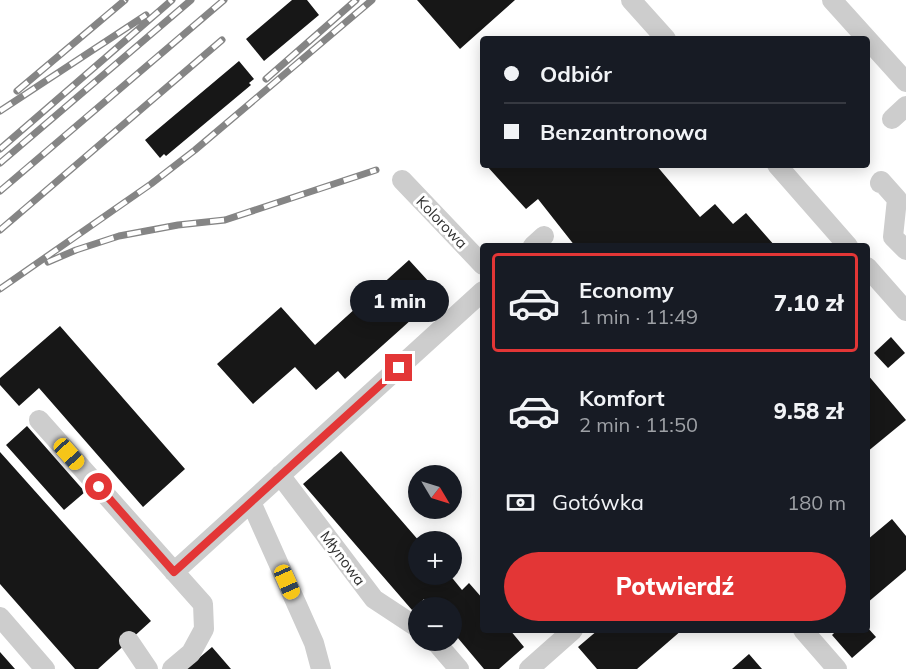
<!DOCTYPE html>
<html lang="pl">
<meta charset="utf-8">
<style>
body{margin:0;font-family:Mulish,sans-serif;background:#20242c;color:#f1f3f6;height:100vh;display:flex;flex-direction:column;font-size:22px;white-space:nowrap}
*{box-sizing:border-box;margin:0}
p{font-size:20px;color:#9ea1a6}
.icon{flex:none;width:33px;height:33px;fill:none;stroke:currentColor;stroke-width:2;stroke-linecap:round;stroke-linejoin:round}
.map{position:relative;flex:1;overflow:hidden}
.side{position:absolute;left:480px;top:243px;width:390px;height:390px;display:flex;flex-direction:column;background:#171b24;border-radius:6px;box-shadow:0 3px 15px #0003}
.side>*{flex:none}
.banner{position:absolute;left:480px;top:36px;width:390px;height:132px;border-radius:6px;box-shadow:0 3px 15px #0003;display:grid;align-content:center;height:132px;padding:0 24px;background:#171b24}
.needle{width:39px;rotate:128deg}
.tools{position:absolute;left:408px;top:465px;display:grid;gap:12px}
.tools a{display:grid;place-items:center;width:54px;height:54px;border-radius:50%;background:#171b24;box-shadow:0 3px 15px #0003;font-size:30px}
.end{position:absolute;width:27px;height:27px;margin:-14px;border:8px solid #e33636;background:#fff;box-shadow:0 0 0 3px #fff}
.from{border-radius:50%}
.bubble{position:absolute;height:42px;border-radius:21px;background:#171b24;box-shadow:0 3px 15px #0003;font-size:20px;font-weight:800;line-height:42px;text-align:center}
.car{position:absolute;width:18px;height:36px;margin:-18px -9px;border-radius:8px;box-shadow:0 0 4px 2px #0007;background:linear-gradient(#f5c518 24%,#345 0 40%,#f5c518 0 76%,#345 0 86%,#f5c518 0)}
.banner b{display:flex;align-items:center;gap:21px;height:57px;font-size:22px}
.banner b+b{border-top:2px solid #363941}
.banner i{width:15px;height:15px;background:#f1f3f6}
ul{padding:10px 0 0;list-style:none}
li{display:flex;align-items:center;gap:18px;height:99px;margin:0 12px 9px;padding:0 12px;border:3px solid transparent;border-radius:6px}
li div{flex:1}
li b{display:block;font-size:22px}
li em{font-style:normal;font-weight:800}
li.on{border-color:#e33636}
li>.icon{width:54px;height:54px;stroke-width:1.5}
.pay{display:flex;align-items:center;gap:15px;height:66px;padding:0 24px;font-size:22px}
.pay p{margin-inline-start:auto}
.primary-button{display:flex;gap:12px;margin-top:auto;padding:12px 24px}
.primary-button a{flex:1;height:69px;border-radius:36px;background:#e33636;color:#fff;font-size:24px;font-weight:800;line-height:69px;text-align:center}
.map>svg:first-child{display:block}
.building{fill:#171717}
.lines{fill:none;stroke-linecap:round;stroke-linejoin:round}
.minor{stroke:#cdcdcd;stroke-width:20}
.rail-casing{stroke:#858585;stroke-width:7}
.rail{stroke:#fff;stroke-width:4.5;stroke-dasharray:14;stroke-linecap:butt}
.route{stroke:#e33636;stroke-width:8}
.labels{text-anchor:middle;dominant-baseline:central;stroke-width:6;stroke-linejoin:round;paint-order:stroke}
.street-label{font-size:15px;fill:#303030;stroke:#fff}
</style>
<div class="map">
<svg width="906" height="669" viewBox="0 0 906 669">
<rect width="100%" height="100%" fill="#fff"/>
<path class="building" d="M292,0H307L319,15L264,61L246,39Z
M417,0H515L460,49Z
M239,61L254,79L249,83L251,85L166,156L164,154L160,158L145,140Z
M486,165H656L700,217L715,204L733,224L746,213L775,246H575L538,199L526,209Z
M409,260L440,294L345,379L338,371L316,390L295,367L253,404L217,364L281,307L315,345Z
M60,326L185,469L143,507L39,388L19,406L0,385V378Z
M891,337L905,353L888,368L874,353Z
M867,374L906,420L867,452Z
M27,426L85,492L64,510L6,445Z
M341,451L420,542H418V574H449L462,590L469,583L483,599V630H510L524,647L499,669H484L452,631V608H431L424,599L412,610L303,484Z
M0,452L151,621L98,669H75L0,584Z
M892,519L906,536V570L867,603V540Z
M867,627L876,637L852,658L832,635L837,630H867Z
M598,630H682L637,669H597L578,647Z
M212,647L231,669H186Z
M0,652L15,669H0Z
M749,654L762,669H732Z"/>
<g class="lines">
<path class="minor" d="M631,0L666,39
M832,0L906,82
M892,119L906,106
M777,165L848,246
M402,180L483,265
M880,183L881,181L897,199L893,237L906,250
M533,246L544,236
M867,267L906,311
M39,420L203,604L204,629L191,653L172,669
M280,475L374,599L418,628
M251,502L314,643L321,669
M174,572L483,291
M0,617L45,669
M803,630L837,669
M434,640L459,669
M129,641L148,669
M529,669L573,630"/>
<g class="rail-casing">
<path id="rail" d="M266,79L356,0
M17,91L125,0
M0,111L146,15
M0,149L172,0
M0,163L191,0
M0,191L224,0
M0,230L222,40
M48,262L76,250L119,236L178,225L225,220L376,170
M0,289L151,184L195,150L372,0"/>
</g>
<use href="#rail" class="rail"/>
</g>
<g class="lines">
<path class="route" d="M99,487L174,572L399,368"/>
</g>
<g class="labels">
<g class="street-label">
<text transform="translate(442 222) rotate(46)">Kolorowa</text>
<text transform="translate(343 558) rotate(53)">Młynowa</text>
</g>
</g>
</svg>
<div class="tools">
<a><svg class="needle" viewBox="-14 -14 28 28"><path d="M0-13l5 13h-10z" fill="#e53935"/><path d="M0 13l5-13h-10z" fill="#9ea1a6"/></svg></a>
<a>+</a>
<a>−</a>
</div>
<i class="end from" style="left:99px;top:487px"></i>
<i class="end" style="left:399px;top:368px"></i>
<div class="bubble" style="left:350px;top:280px;width:99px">1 min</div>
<i class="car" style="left:69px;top:454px;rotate:138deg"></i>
<i class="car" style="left:287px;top:582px;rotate:156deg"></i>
<div class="banner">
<b><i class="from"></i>Odbiór</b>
<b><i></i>Benzantronowa</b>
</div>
<section class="side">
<ul>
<li class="on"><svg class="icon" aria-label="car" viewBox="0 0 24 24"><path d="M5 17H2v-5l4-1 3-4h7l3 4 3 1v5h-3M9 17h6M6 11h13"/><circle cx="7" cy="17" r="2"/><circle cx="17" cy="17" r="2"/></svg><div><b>Economy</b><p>1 min · 11:49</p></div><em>7.10 zł</em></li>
<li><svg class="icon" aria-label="car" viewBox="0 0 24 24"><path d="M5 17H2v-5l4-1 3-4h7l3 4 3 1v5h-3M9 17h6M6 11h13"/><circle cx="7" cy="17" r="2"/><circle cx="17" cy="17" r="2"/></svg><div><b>Komfort</b><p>2 min · 11:50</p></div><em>9.58 zł</em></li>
</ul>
<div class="pay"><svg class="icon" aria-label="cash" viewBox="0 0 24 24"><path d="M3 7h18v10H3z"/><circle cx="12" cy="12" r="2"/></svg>Gotówka<p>180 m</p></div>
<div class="primary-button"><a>Potwierdź</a></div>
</section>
</div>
